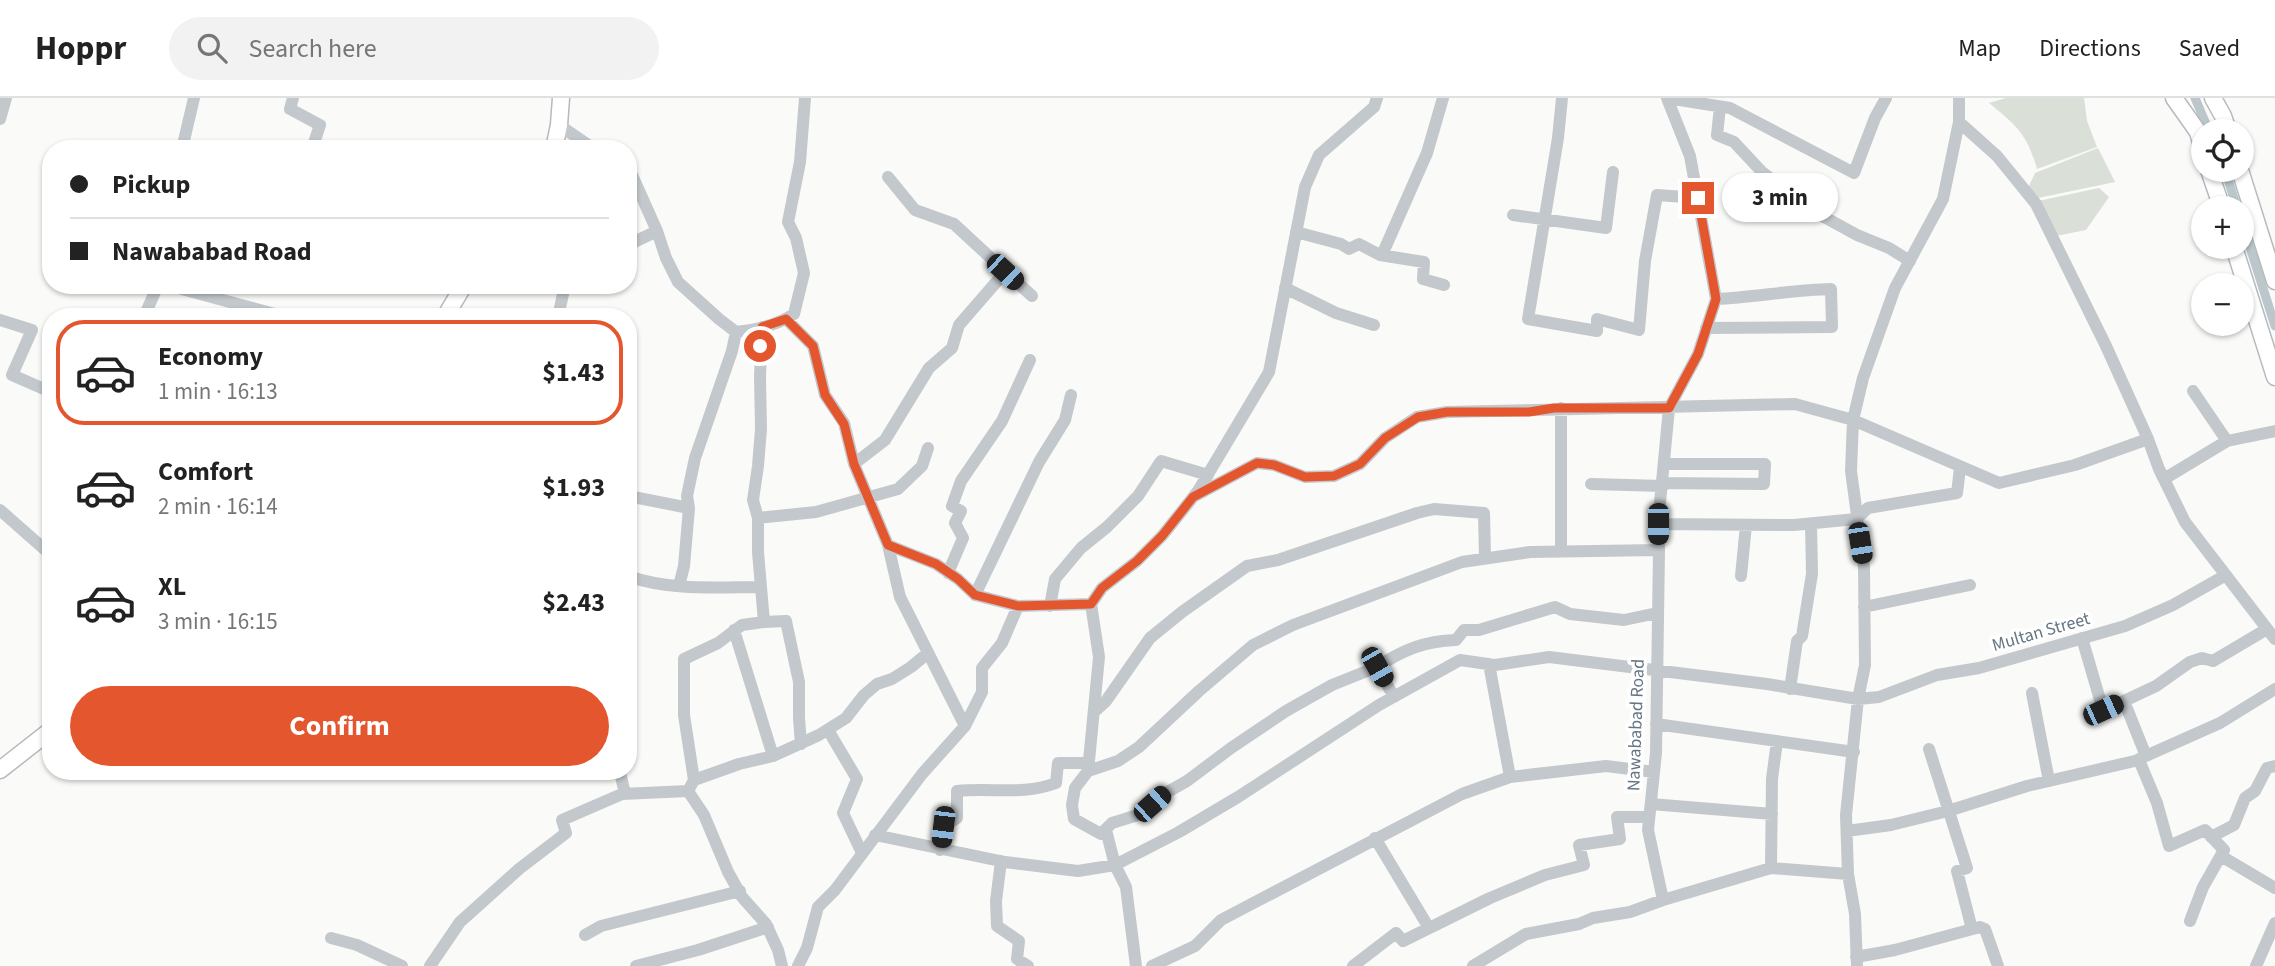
<!DOCTYPE html>
<meta charset="utf-8">
<style>
body{margin:0;font-family:"Source Sans 3",sans-serif;background:#f2f2f2;color:#222;height:100vh;display:flex;flex-direction:column;font-size:26px;white-space:nowrap}
*{box-sizing:border-box;margin:0}
p{font-size:23px;color:#767676}
.icon{flex:none;width:38px;height:38px;fill:none;stroke:currentColor;stroke-width:2;stroke-linecap:round;stroke-linejoin:round}
.map{position:relative;flex:1;overflow:hidden}
.drawer{position:absolute;left:42px;top:210px;width:595px;height:472px;display:flex;flex-direction:column;background:#fff;border-radius:28px;box-shadow:0 2px 5px #0004}
.drawer>*{flex:none}
.banner{position:absolute;left:42px;top:42px;width:595px;height:154px;border-radius:28px;box-shadow:0 2px 5px #0004;display:grid;align-content:center;height:154px;padding:0 28px;background:#fff}
.fabs{position:absolute;left:2191px;top:21px;display:grid;gap:14px}
.fabs a{display:grid;place-items:center;width:63px;height:63px;border-radius:50%;background:#fff;box-shadow:0 2px 5px #0004;font-size:35px}
.end{position:absolute;width:32px;height:32px;margin:-16px;border:9px solid #e4572e;background:#fff;box-shadow:0 0 0 4px #fff}
.from{border-radius:50%}
.bubble{position:absolute;height:49px;border-radius:24px;background:#fff;box-shadow:0 2px 5px #0004;font-size:23px;font-weight:700;line-height:49px;text-align:center}
.car{position:absolute;width:21px;height:42px;margin:-21px -10px;border-radius:9px;box-shadow:0 0 5px 2px #0007;background:linear-gradient(#222 24%,#8ab4d8 0 40%,#222 0 76%,#8ab4d8 0 86%,#222 0)}
.banner b{display:flex;align-items:center;gap:24px;height:66px;font-size:26px}
.banner b+b{border-top:2px solid #e0e0e0}
.banner i{width:18px;height:18px;background:#222}
ul{padding:12px 0 0;list-style:none}
li{display:flex;align-items:center;gap:21px;height:105px;margin:0 14px 10px;padding:0 14px;border:4px solid transparent;border-radius:28px}
li div{flex:1}
li b{display:block;font-size:26px}
li em{font-style:normal;font-weight:700}
li.current{border-color:#e4572e}
li>.icon{width:63px;height:63px;stroke-width:1.5}
.action{display:flex;gap:14px;margin-top:auto;padding:14px 28px}
.action a{flex:1;height:80px;border-radius:42px;background:#e4572e;color:#fff;font-size:28px;font-weight:700;line-height:80px;text-align:center}
header{display:flex;align-items:center;gap:42px;box-sizing:border-box;height:98px;padding:0 35px;background:#fff;border-bottom:2px solid #e0e0e0}
header strong{font-size:33px}
nav{display:flex;gap:38px;margin-inline-start:auto;font-size:24px}
.search{width:490px;height:63px;background:#f2f2f2;display:flex;align-items:center;gap:18px;box-sizing:border-box;padding:0 24px;border-radius:38px;color:#767676;font-size:26px}
.map>svg:first-child{display:block}
.green{fill:#dadfd7}
.lines{fill:none;stroke-linecap:round;stroke-linejoin:round}
.canal{stroke:#bbc7cb;stroke-width:9}
.major-casing{stroke:#b5babe;stroke-width:19}
.minor{stroke:#c3c8cc;stroke-width:12}
.major{stroke:#fff;stroke-width:16}
.route{stroke:#e4572e;stroke-width:9}
.labels{text-anchor:middle;dominant-baseline:central;stroke-width:7;stroke-linejoin:round;paint-order:stroke}
.street-label{font-size:18px;fill:#657683;stroke:#fff}
</style>
<header>
<strong>Hoppr</strong>
<div class="search"><svg class="icon" aria-label="search" viewBox="0 0 24 24"><circle cx="10" cy="10" r="6"/><path d="M15 15l6 6"/></svg>Search here</div>
<nav><a>Map</a><a>Directions</a><a>Saved</a></nav>
</header>
<div class="map">
<svg width="2275" height="868" viewBox="0 0 2275 868">
<rect width="100%" height="100%" fill="#fafaf8"/>
<path class="green" d="M2006,0H2084L2087,23L2097,49L2037,71C2027,36 2017,28 1989,5Z
M2098,50L2115,84L2038,100L2028,90L2035,75Z
M2099,90L2109,99L2086,132L2056,138L2038,103Z"/>
<g class="lines">
<path class="canal" d="M2195,0L2209,33
M2225,72L2237,110
M2242,124L2275,228"/>
<g class="major-casing">
<path id="major" d="M2174,0L2198,34L2203,52
M2213,0L2223,18L2228,33
M554,51L559,27L561,0
M2209,72L2222,110
M2240,72L2275,183
M2234,149L2275,279
M445,219L464,187
M0,672L51,632"/>
</g>
<path class="minor" d="M293,0L290,11L320,27L312,51
M1562,0L1558,40L1528,221L1597,233V221L1639,232L1645,163L1657,97L1698,100
M1667,0L1730,10L1854,75L1875,20L1886,0
M1720,9L1717,37L1734,44L1762,74L1815,114L1857,137L1889,150L1910,163
M0,21L6,0
M1959,24V0
M559,27L594,51
M182,51L194,0
M628,74L632,77L657,133L666,160L678,184L719,221L736,234C757,232 777,227 794,216L804,175L796,140L788,124L800,64L805,0
M888,79L915,112L954,126L1032,198
M1513,117L1606,130L1613,74
M1296,134L1341,146L1349,151L1359,146L1380,157L1424,164L1423,181L1444,187
M628,147L657,133
M1382,157L1427,55L1443,0
M167,187L286,219
M1285,190L1336,215L1374,227
M144,219L158,187
M558,219L565,187
M786,221L813,248L825,297L844,325L854,366L888,447L936,466L958,481L975,497L1018,508L1091,506
M0,222L32,232L12,277L44,291L51,288
M762,229L760,279L761,331L758,368L753,402L758,420V454L764,524L742,527L718,545L684,561V617L694,682L688,693L704,717L728,774L742,799L766,826L778,852L782,868
M1706,230L1832,229L1831,191C1792,192 1755,199 1716,201
M2193,293L2227,343
M1561,310V453
M854,366L885,342L929,270L952,250L959,227L1005,174
M2164,381L2227,343L2275,333
M1663,385L1764,386L1765,366H1665
M1591,386L1663,388
M628,398L689,410
M1193,399L1257,365L1274,367L1305,379L1334,378L1360,366L1385,340L1417,319L1447,314L1795,306L1853,322L1863,280L1895,190L1943,101L1959,24L1997,58L2036,106L2106,248L2148,341L2159,371L2185,424L2275,541
M0,412L51,457
M758,420L816,414L898,391L922,368L928,350
M1658,426L1794,427L1856,421L1868,410L1957,395L1960,370
M888,447L900,499L965,628
M1659,452L1656,655L1648,732L1663,802
M948,475L963,440L955,425L961,413L952,408L961,383L1002,323L1030,262
M628,478C670,493 717,489 761,489
M1741,478L1746,427
M679,488L684,468L689,410L687,398L695,360L732,253L736,234
M975,497L1039,364L1065,322L1071,297
M1050,508L1055,481L1081,450L1107,429L1138,398L1161,363L1208,377
M1864,509L1970,487
M764,524L786,523L799,584V620L801,646
M734,532L773,658
M2082,540L2103,612L2124,603
M1489,566L1510,679
M1377,569C1403,552 1424,543 1456,542L1464,532H1479L1555,509L1570,516L1624,522L1657,515
M1790,591L1797,543L1802,538L1812,476L1811,426
M2032,595L2049,683
M1094,614L1106,603L1150,540L1182,514L1247,468L1278,462L1417,415L1434,411L1484,415L1485,460
M1656,626L1854,654
M828,632L857,681L843,715L862,755
M1929,651L1967,770L1957,773L1972,831
M2146,658L2124,603L2156,588L2190,564L2202,560L2213,563L2267,531
M2139,661L2220,625L2275,591
M1088,673L1099,559L1091,506L1102,490L1137,463L1162,438L1198,393L1269,274L1305,89L1319,57L1374,9L1377,0
M620,674L625,696
M694,682L739,666L773,658L819,637L846,620L864,597L877,586L892,581L911,569L928,555
M1651,706L1772,716
M1847,733L1891,727L1948,713L2027,688L2139,662L2157,705L2169,748L2205,732L2224,752L2203,789L2190,823
M1101,736L1112,725L1141,716L1164,696L1187,683L1231,650L1286,613L1332,587L1377,569L1394,599
M875,737L1005,764L1078,773L1115,767L1179,734L1238,699L1379,607L1460,562L1495,567L1549,559L1767,586L1858,601L1879,599L1937,577L1979,570L2125,528L2173,507L2226,477
M2211,739L2234,727L2245,700L2255,693L2267,670L2275,668
M1375,740L1429,830
M940,752L943,729L957,720V693C993,689 1021,698 1056,685L1058,665H1089
M2221,758L2275,790
M1001,763L996,803L997,828L1019,843L1017,861L1028,868
M1771,770L1772,681L1777,643
M585,837L601,828L740,793
M331,840L357,847L402,868
M1856,859L1895,852L1980,829L1985,831L1998,868
M430,868L460,824L519,771L566,735L562,722L622,696L688,693
M636,868L698,852L768,829
M798,868L807,850L818,809L835,792L922,676L965,628L982,594V570L1002,545L1018,508
M1136,868L1126,789L1115,767L1107,736H1101L1074,721L1072,707L1075,690L1088,673L1118,663L1139,649L1199,593L1253,547L1293,527L1462,464L1530,454L1659,452L1658,426L1669,310L1698,256L1716,201L1690,58L1667,0
M1152,868L1195,848L1221,822L1462,696L1510,679L1606,668L1654,674
M1353,868L1396,835L1403,843L1490,800L1545,777L1584,767L1579,747L1620,741L1617,719H1649
M1473,868L1526,836L1579,826L1593,820L1630,814L1663,802L1771,770L1848,776
M1857,868L1855,816L1848,776L1846,717L1858,601L1865,567L1864,469L1851,373L1853,322L1999,385L2075,367L2148,341
M2256,868L2275,825"/>
<use href="#major" class="major"/>
</g>
<g class="lines">
<path class="route" d="M760,248L762,229L786,221L813,248L825,297L844,326L854,366L888,447L936,466L958,481L975,497L1018,508L1091,506L1102,490L1137,463L1162,438L1193,399L1257,365L1274,367L1305,379L1334,378L1360,366L1385,340L1418,319L1447,314H1529L1554,310H1669L1698,256L1716,201L1698,100"/>
</g>
<g class="labels">
<g class="street-label">
<text transform="translate(2041 534) rotate(-16)">Multan Street</text>
<text transform="translate(1636 627) rotate(-88)">Nawababad Road</text>
</g>
</g>
</svg>
<div class="fabs">
<a><svg class="icon" aria-label="locate" viewBox="0 0 24 24"><circle cx="12" cy="12" r="6"/><path d="M12 2v4M12 18v4M2 12h4M18 12h4"/></svg></a>
<a>+</a>
<a>−</a>
</div>
<i class="end from" style="left:760px;top:248px"></i>
<i class="end" style="left:1698px;top:100px"></i>
<div class="bubble" style="left:1722px;top:75px;width:116px">3 min</div>
<i class="car" style="left:1005px;top:174px;rotate:133deg"></i>
<i class="car" style="left:1658px;top:426px;rotate:180deg"></i>
<i class="car" style="left:1860px;top:445px;rotate:171deg"></i>
<i class="car" style="left:1377px;top:569px;rotate:150deg"></i>
<i class="car" style="left:2103px;top:612px;rotate:65deg"></i>
<i class="car" style="left:1152px;top:706px;rotate:48deg"></i>
<i class="car" style="left:943px;top:729px;rotate:187deg"></i>
<div class="banner">
<b><i class="from"></i>Pickup</b>
<b><i></i>Nawababad Road</b>
</div>
<section class="drawer">
<ul>
<li class="current"><svg class="icon" aria-label="car" viewBox="0 0 24 24"><path d="M5 17H2v-5l4-1 3-4h7l3 4 3 1v5h-3M9 17h6M6 11h13"/><circle cx="7" cy="17" r="2"/><circle cx="17" cy="17" r="2"/></svg><div><b>Economy</b><p>1 min · 16:13</p></div><em>$1.43</em></li>
<li><svg class="icon" aria-label="car" viewBox="0 0 24 24"><path d="M5 17H2v-5l4-1 3-4h7l3 4 3 1v5h-3M9 17h6M6 11h13"/><circle cx="7" cy="17" r="2"/><circle cx="17" cy="17" r="2"/></svg><div><b>Comfort</b><p>2 min · 16:14</p></div><em>$1.93</em></li>
<li><svg class="icon" aria-label="car" viewBox="0 0 24 24"><path d="M5 17H2v-5l4-1 3-4h7l3 4 3 1v5h-3M9 17h6M6 11h13"/><circle cx="7" cy="17" r="2"/><circle cx="17" cy="17" r="2"/></svg><div><b>XL</b><p>3 min · 16:15</p></div><em>$2.43</em></li>
</ul>
<div class="action"><a>Confirm</a></div>
</section>
</div>
